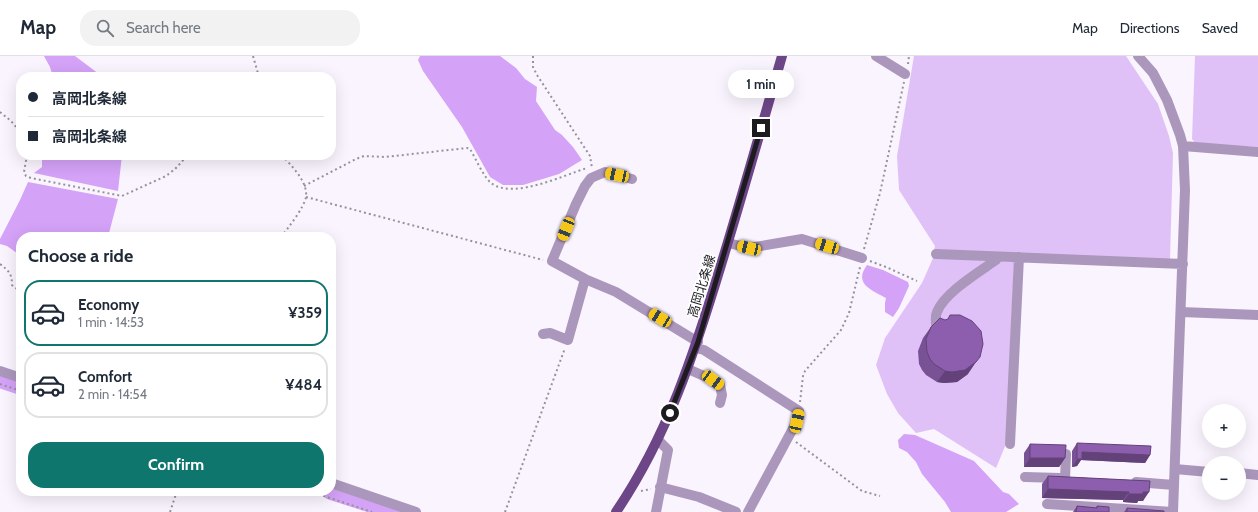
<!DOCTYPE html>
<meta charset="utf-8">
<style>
body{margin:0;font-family:Cabin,"Noto Sans JP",sans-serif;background:#f2f2f3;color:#1f2937;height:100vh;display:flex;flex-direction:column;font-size:15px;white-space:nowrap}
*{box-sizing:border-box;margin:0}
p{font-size:13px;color:#747a83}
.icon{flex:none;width:22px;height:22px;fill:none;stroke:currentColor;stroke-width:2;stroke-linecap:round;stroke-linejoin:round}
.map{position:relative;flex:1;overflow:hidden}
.side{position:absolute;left:16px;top:176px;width:320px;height:264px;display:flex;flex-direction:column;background:#fff;border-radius:16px;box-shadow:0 4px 16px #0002}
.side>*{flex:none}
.hud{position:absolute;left:16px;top:16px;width:320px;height:88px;border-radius:16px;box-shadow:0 4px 16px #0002;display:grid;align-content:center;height:88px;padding:0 12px;background:#fff}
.fabs{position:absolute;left:1202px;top:348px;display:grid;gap:8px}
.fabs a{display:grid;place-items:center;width:44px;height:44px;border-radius:50%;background:#fff;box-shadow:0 4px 16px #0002;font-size:20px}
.end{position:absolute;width:18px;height:18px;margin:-9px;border:5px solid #1d1b20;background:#fff;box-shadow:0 0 0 2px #fff}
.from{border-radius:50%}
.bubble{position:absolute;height:28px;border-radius:14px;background:#fff;box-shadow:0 4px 16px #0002;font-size:13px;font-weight:700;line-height:28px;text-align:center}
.car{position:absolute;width:12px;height:24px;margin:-12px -6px;border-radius:5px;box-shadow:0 0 3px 1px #0007;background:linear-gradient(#f5c518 24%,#345 0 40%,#f5c518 0 76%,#345 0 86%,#f5c518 0)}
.hud b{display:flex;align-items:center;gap:14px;height:38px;font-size:15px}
.hud b+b{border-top:1px solid #e0e1e3}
.hud i{width:10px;height:10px;background:#1f2937}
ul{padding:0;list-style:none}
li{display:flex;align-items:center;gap:12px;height:66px;margin:0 8px 6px;padding:0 4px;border:2px solid #e0e1e3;border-radius:16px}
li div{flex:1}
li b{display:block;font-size:15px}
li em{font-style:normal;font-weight:700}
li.on{border-color:#0f766e}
li>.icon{width:36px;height:36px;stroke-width:1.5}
h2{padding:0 12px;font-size:18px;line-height:48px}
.primary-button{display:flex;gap:8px;margin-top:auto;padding:8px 12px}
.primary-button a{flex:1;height:46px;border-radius:16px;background:#0f766e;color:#fff;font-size:16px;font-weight:700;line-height:46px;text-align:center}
header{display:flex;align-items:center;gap:24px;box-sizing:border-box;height:56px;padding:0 20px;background:#fff;border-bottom:1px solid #e0e1e3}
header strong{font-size:19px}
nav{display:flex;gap:22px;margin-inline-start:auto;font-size:14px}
.search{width:280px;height:36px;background:#f2f2f3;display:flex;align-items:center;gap:10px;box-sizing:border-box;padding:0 14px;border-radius:16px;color:#747a83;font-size:15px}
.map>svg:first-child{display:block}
.green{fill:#e0c1f7}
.water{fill:#d4a2f7}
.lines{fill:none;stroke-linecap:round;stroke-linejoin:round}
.river{stroke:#d4a2f7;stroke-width:18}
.path{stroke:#96929a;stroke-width:2;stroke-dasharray:2 3;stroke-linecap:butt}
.minor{stroke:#ac97bc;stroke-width:10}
.major{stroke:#6d4687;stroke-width:10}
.wall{fill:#795195}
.shaded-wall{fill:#634279}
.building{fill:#8d5ead;stroke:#634279}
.route{stroke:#1d1b20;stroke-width:5}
.labels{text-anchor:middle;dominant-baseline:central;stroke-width:3.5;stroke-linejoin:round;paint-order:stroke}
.street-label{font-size:13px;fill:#1d1b20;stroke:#fff}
</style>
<header>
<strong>Map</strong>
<div class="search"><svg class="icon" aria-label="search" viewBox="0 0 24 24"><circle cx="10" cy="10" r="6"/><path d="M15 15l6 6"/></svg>Search here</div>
<nav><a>Map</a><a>Directions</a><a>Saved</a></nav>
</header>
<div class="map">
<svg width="1258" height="456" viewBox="0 0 1258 456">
<rect width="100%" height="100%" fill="#faf4ff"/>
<path class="green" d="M914,0H1126L1158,48L1169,80L1173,97L1170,205L934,194L935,190L899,134L897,100Z
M1195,0H1258V91L1196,88L1192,83Z
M933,202L1014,206L1006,388L996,412L934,373L916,377L898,357L887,338L876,309L885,282L922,227Z"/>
<path class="water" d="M44,0H75L103,21H53L50,11Z
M420,0H500L516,12L525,23L537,31L536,45L555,74L562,79L573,91L582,104L559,118L523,129H503L490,121L462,71L423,15L418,4Z
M42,99H122L118,135L34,117L42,111Z
M28,126L118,143L108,181H21V200L7,190L0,188V183L20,144Z
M867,209L883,214L908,226L909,230L899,252L893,261L885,256V247L886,242C872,234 853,228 867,209Z
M904,378L915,379L974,405L1003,436L1009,438L1019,448L1006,456H951L945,446L922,418L916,406L907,396L899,392L898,384Z"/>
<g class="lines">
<path class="river" d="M0,323L21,330
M331,435L397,456"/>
<path class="path" d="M253,0L259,21
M533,0V11L537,19L590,100L592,112
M908,8L909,0
M0,56L11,65L21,77
M27,99L24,116L26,120L31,122L122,140L166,120L175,113L188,99
M264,99L275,102H285
M304,130L356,103L364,100L385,101L467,92L470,93C476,103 483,120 491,127C513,144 564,119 587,112
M306,141L543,204
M281,181C288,172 304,152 306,141C308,125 291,110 282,99
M864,193L880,137L904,26
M870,205L886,211L917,225
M0,208C9,215 12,218 12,229L15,232L21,234
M0,328L21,335
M800,346L803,320L805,315L841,274L849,257L860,211
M796,386L862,435L880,440
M309,435L372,456
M641,435L651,433
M170,456L177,435
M505,456L565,292"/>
<path class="minor" d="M876,0L905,18
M1138,0L1153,17L1167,44L1180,79L1183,90L1185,134L1173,456
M1183,90L1258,96
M632,123L605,116L591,122L585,130L576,148L552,205L585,223L616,236L698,286
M728,187L749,192L802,183L862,202
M936,198L1183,208
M1181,256L1258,259
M936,269C936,264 935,260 937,256C944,237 979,216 996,204L997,201
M543,278L550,277L568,284L585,223
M696,292L704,294L799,355L797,365L748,456
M688,313L713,324L720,329L722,339L720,347
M0,315L21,322
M1010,388L1019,201
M1175,413L1209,416
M1239,417L1258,419
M1025,421L1060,422
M1065,423L1066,398
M1136,426L1174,429
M331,427L416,456
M660,431L699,441L736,456
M1047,448L1173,456
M656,456L668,394L658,384"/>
<path class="major" d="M616,456C668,379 694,298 721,209C742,140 762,70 782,0"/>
</g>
<path class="wall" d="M931,271L968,318L957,326L944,327L937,326L926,319L922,314L919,308L918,295L923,282Z
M1077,387L1150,399L1145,407L1081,404L1077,410L1072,411V395Z
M1030,388L1065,402L1059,411H1024V397Z
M1048,420L1150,425L1143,445H1138L1137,447L1123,446V444L1042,442V428Z
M1077,450L1096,452L1097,450L1109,456H1073Z
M1127,452L1164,456H1124Z"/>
<path class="shaded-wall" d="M976,306L968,318L957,326L944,327L937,326L945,315Z
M1082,396L1150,399L1145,407L1081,404L1077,410L1072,411Z
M1030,402H1065L1059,411H1024Z
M1048,433L1129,436L1123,444L1042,442Z
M1143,436H1149L1143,445H1138L1137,447L1123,446L1129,438Z"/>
<path class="building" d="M950,259H960L972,265L981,275L983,288L980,301L976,306L965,314L952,316L945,315L934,308L930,303L927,296L926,283L931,271L940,262L945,264L948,263Z
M1077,387L1151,390L1150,399L1082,396V403H1077Z
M1030,388L1066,389L1065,402H1030Z
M1048,420L1150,425L1149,436H1143V438H1129V436L1048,433Z
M1077,450L1097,452V450L1109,451V456H1076Z
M1127,452L1164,455V456H1127Z"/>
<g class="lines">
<path class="route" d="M670,357L698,286L761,72"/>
</g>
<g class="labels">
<g class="street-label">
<text transform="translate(701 230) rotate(-73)">高岡北条線</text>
</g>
</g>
</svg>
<div class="fabs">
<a>+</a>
<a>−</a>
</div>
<i class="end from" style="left:670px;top:357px"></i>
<i class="end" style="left:761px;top:72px"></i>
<div class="bubble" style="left:728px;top:14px;width:66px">1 min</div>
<i class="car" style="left:617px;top:119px;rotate:282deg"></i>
<i class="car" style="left:566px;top:173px;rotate:202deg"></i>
<i class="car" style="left:827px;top:190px;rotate:287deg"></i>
<i class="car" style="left:749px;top:192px;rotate:283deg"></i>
<i class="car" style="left:660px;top:262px;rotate:301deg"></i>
<i class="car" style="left:713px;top:324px;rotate:126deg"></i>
<i class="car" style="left:797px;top:365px;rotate:12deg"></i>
<div class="hud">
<b><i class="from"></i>高岡北条線</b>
<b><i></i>高岡北条線</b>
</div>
<section class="side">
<h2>Choose a ride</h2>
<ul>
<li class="on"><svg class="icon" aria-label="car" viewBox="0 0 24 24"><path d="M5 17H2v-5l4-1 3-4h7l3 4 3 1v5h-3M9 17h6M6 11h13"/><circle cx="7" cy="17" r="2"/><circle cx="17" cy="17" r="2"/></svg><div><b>Economy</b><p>1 min · 14:53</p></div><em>¥359</em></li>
<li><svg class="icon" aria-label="car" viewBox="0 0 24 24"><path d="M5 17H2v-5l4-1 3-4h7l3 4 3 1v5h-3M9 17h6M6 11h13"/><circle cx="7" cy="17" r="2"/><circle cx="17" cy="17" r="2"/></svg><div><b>Comfort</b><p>2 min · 14:54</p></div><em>¥484</em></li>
</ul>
<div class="primary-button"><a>Confirm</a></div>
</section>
</div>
